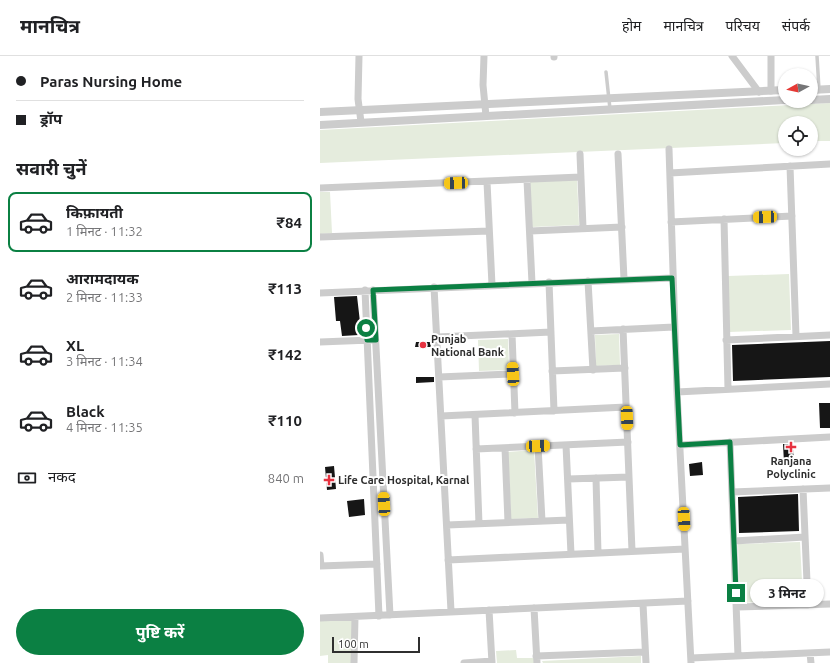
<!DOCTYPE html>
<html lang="hi">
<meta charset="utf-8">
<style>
body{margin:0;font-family:Ubuntu,"Noto Sans Devanagari",sans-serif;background:#f2f2f2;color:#202124;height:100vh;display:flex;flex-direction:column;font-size:15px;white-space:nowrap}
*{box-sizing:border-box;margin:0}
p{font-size:13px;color:#757577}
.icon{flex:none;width:22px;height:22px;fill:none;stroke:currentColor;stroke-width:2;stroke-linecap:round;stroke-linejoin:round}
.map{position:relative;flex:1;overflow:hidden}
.details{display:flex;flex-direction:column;background:#fff;width:320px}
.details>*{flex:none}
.banner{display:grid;align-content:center;height:88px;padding:0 16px;background:#fff}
.needle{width:26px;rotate:262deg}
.controls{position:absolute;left:458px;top:12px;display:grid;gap:8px}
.controls a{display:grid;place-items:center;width:40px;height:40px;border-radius:50%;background:#fff;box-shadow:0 1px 3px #0004;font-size:20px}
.scale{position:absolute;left:12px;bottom:10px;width:88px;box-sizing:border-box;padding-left:4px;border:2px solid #2f2f2f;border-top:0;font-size:11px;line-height:14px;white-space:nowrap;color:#2f2f2f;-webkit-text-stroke:3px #fff;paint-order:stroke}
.end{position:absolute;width:18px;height:18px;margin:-9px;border:5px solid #0b8043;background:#fff;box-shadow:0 0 0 2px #fff}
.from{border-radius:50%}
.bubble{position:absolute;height:28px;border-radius:14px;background:#fff;box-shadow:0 1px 3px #0004;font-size:13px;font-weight:700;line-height:28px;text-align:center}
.car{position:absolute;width:12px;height:24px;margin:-12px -6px;border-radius:5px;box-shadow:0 0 3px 1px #0007;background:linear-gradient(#f5c518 24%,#345 0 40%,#f5c518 0 76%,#345 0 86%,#f5c518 0)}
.banner b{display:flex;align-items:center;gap:14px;height:38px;font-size:15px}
.banner b+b{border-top:1px solid #e0e0e0}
.banner i{width:10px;height:10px;background:#202124}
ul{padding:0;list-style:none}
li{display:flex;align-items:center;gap:12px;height:60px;margin:0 8px 6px;padding:0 8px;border:2px solid transparent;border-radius:8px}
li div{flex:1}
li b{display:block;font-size:15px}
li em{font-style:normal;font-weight:700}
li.on{border-color:#0b8043}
li>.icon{width:36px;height:36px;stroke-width:1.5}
h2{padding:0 16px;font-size:18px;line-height:48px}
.pay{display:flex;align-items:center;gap:10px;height:44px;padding:0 16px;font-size:15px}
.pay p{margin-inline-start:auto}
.primary-button{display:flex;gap:8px;margin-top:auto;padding:8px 16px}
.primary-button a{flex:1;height:46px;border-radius:24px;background:#0b8043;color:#fff;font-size:16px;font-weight:700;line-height:46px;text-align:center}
header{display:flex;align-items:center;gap:24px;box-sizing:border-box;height:56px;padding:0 20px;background:#fff;border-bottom:1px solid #e0e0e0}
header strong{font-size:19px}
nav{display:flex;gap:22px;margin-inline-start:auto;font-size:14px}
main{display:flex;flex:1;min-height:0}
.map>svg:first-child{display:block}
.green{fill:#e5ecdd}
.building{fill:#161616}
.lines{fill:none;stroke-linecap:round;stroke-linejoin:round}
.service{stroke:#ccc;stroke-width:3.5}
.minor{stroke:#ccc;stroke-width:7}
.tertiary{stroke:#ccc;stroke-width:8}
.route{stroke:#0b8043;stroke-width:5}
.poi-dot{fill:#e63240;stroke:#fff;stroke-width:1.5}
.labels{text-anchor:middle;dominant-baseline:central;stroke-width:4;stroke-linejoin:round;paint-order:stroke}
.poi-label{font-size:11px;font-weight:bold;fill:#2f2f2f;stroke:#fff;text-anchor:start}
</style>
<header>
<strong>मानचित्र</strong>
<nav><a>होम</a><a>मानचित्र</a><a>परिचय</a><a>संपर्क</a></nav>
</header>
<main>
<section class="details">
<div class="banner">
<b><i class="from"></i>Paras Nursing Home</b>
<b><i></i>ड्रॉप</b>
</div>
<h2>सवारी चुनें</h2>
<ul>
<li class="on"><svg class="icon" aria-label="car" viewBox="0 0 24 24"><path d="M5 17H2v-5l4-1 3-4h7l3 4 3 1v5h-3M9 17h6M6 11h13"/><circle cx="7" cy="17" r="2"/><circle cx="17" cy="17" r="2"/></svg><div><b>किफ़ायती</b><p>1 मिनट · 11:32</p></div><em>₹84</em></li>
<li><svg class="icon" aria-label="car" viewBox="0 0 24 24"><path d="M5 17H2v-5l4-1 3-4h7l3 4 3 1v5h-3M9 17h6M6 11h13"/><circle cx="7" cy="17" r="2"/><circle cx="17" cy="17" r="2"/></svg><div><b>आरामदायक</b><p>2 मिनट · 11:33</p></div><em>₹113</em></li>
<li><svg class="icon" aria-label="car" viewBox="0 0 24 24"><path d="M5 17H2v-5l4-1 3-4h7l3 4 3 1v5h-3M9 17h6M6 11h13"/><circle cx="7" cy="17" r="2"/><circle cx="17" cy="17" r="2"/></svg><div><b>XL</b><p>3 मिनट · 11:34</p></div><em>₹142</em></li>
<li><svg class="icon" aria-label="car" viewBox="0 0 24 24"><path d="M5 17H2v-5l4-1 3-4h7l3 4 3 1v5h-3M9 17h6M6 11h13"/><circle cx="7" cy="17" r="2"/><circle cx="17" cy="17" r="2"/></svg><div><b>Black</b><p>4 मिनट · 11:35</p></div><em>₹110</em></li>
</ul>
<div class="pay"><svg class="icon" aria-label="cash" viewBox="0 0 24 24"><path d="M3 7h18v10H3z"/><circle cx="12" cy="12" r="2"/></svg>नकद<p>840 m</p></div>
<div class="primary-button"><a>पुष्टि करें</a></div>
</section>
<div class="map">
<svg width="510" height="607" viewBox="0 0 510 607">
<rect width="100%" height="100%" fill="#fff"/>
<path class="green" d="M510,47V85H491V67H465V87L0,107V74Z
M257,123L259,169L212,171L210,125Z
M0,136H10L12,177L0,178Z
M469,218L471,274L409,276L408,220Z
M299,278L300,309L276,310L275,279Z
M188,283L189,314L159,315L158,284Z
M214,394L218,462L191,463L188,396Z
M480,486L483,544L420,547L418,488Z
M32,564V607H8V599L0,600V565Z
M196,594L197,602H214V607H177L176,595Z
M321,600V607H223L222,605Z"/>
<path class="building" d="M37,240L40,266H37L39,279L22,280L20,265H16L14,241Z
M510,285V321L413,325L412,289Z
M96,286H110L111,291H95Z
M96,321H114V326L96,327Z
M499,347H510V372H500Z
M463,388H473L474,407H464Z
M382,406L383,419L370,420L369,408Z
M14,410L16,433L7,434L5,411Z
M478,438L479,475L419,477L418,441Z
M44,443L45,459L29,461L27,445Z"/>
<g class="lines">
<path class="service" d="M497,0L499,33
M286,16L290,53"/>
<path class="minor" d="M39,0L38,43L41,66
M164,0L163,29L166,60
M412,0L439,36
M451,0V35
M234,1V0
M349,93L357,336L371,607
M260,98L263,172
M298,98L304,223
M470,110L476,280
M350,117L510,108
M207,124L212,227
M167,126L172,229
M0,132L261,121
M404,163L408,333
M351,166L472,160
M210,175L302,171
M0,181L169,175
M268,225L273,314
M229,226L234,355
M114,231L131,555
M45,234L59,560
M53,234L70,559
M0,237L352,222
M303,273L312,495
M271,275L354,271
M192,278L195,357
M117,281L231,276
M406,284L510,279
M0,286L51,284
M232,315L305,312
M119,321L193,318
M357,336L510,328
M155,359L159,468
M121,360L306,351
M410,386L418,600
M246,389L251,498
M360,389L510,381
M218,390L222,465
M185,392L188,466
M156,393L308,386
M276,422L278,497
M248,423L309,421
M483,433L488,549
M412,436L510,432
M127,469L249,464
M414,485L485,481
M0,499L1,510
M128,504L365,493
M0,510L57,508
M323,548L326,607
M417,551L510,548
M214,552L217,607
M169,554L172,607
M0,562L368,545
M490,597L491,607
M216,600L325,596
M371,602L510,596
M34,607L35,561
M144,607L172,605"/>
<path class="tertiary" d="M491,34L510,33
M491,44L510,43
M0,56L465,34
M0,69L465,44"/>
</g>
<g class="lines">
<path class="route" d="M46,272L47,284H56L53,234L352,222L360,389L410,386L416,537"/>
</g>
<g class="poi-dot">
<circle cx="103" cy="289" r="4"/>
<path d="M469 385h4v4h4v4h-4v4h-4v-4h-4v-4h4z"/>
<path d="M7 418h4v4h4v4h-4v4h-4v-4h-4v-4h4z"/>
</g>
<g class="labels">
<g class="poi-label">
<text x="111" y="283">Punjab<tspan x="111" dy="13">National Bank</tspan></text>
<text x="471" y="405" text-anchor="middle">Ranjana<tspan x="471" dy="13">Polyclinic</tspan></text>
<text x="18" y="424">Life Care Hospital, Karnal</text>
</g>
</g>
</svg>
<div class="controls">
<a><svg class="needle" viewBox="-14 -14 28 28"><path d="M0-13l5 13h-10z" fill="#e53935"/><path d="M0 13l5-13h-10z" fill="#757577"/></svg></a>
<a><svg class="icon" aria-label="locate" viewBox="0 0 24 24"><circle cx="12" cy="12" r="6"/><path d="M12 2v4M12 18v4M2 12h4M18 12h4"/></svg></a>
</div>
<div class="scale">100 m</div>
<i class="end from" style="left:46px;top:272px"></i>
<i class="end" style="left:416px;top:537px"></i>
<div class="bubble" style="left:430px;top:523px;width:74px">3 मिनट</div>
<i class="car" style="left:136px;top:127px;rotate:268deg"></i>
<i class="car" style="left:445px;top:161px;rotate:268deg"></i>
<i class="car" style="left:193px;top:318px;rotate:357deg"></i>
<i class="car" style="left:307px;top:362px;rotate:178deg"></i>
<i class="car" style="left:218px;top:390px;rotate:87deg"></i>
<i class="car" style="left:64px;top:448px;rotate:357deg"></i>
<i class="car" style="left:364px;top:463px;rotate:177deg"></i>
</div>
</main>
